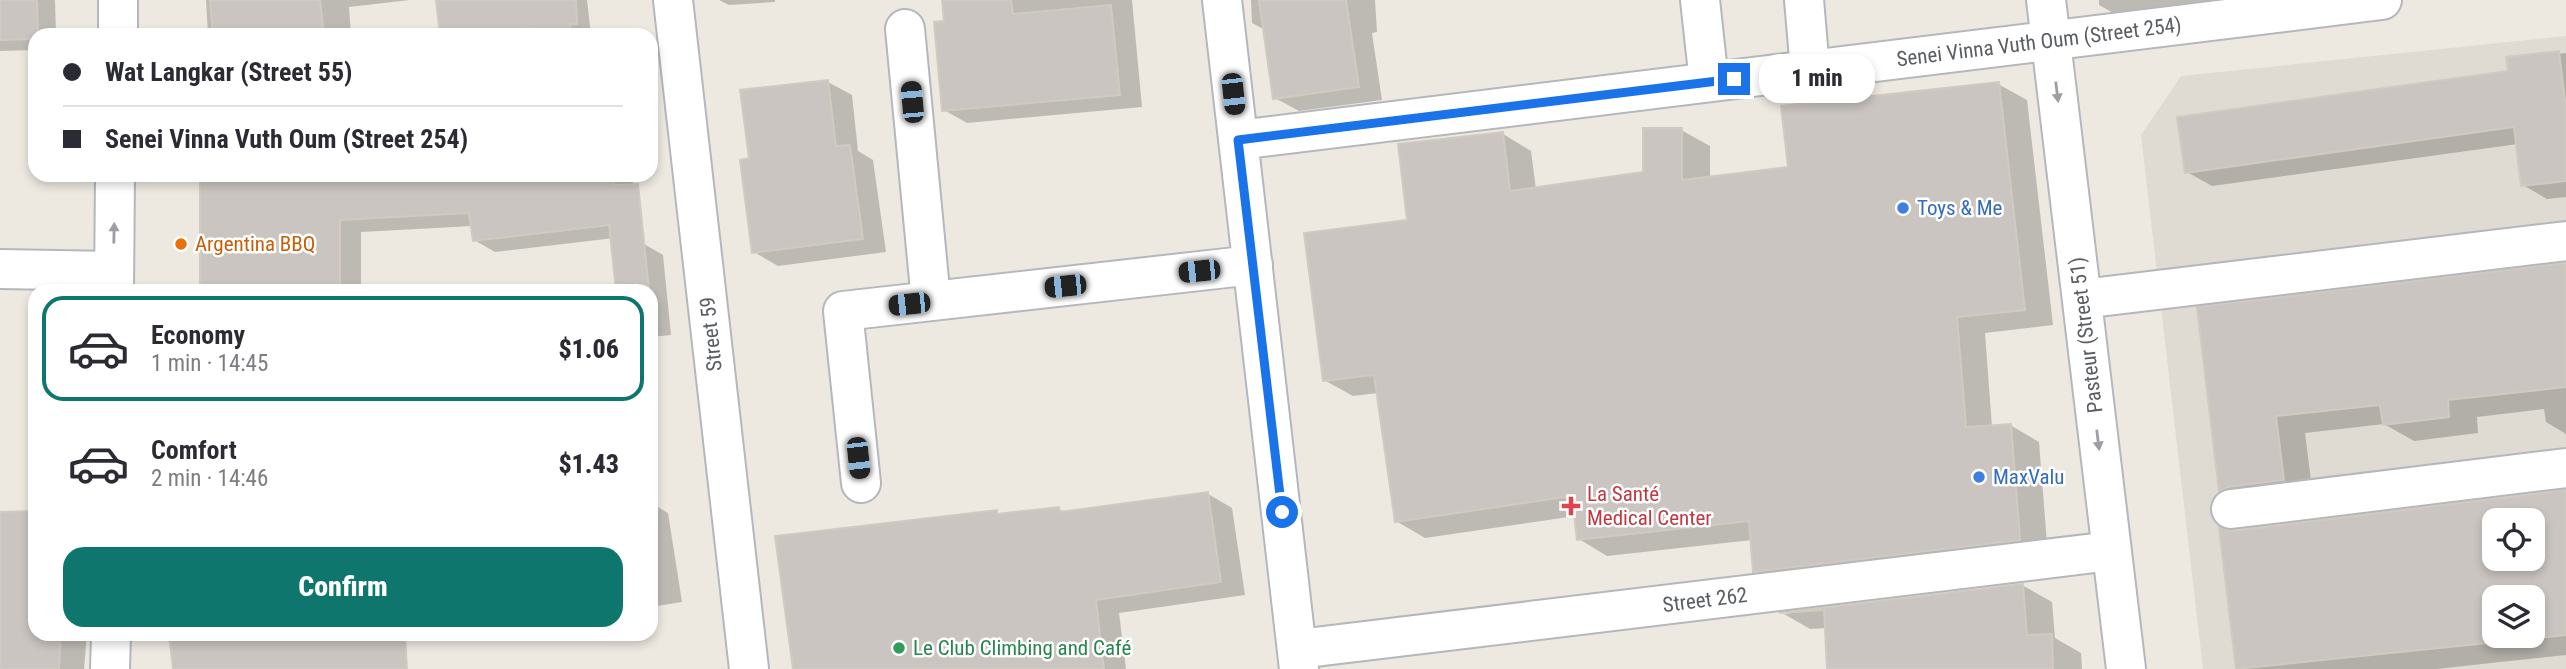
<!DOCTYPE html>
<meta charset="utf-8">
<style>
body{margin:0;font-family:"Roboto Condensed",sans-serif;background:#f2f2f3;color:#2b2b33;height:100vh;display:flex;flex-direction:column;font-size:26px;white-space:nowrap}
*{box-sizing:border-box;margin:0}
p{font-size:23px;color:#7c7c81}
.icon{flex:none;width:38px;height:38px;fill:none;stroke:currentColor;stroke-width:2;stroke-linecap:round;stroke-linejoin:round}
.map{position:relative;flex:1;overflow:hidden}
.panel{position:absolute;left:28px;top:284px;width:630px;height:357px;display:flex;flex-direction:column;background:#fff;border-radius:21px;box-shadow:0 4px 10px #0003}
.panel>*{flex:none}
.top-card{position:absolute;left:28px;top:28px;width:630px;height:154px;border-radius:21px;box-shadow:0 4px 10px #0003;display:grid;align-content:center;height:154px;padding:0 35px;background:#fff}
.tools{position:absolute;left:2482px;top:508px;display:grid;gap:14px}
.tools a{display:grid;place-items:center;width:63px;height:63px;border-radius:14px;background:#fff;box-shadow:0 4px 10px #0003;font-size:35px}
.end{position:absolute;width:32px;height:32px;margin:-16px;border:9px solid #1a73e8;background:#fff;box-shadow:0 0 0 4px #fff}
.from{border-radius:50%}
.bubble{position:absolute;height:49px;border-radius:21px;background:#fff;box-shadow:0 4px 10px #0003;font-size:23px;font-weight:800;line-height:49px;text-align:center}
.car{position:absolute;width:21px;height:42px;margin:-21px -10px;border-radius:9px;box-shadow:0 0 5px 2px #0007;background:linear-gradient(#222 24%,#8ab4d8 0 40%,#222 0 76%,#8ab4d8 0 86%,#222 0)}
.top-card b{display:flex;align-items:center;gap:24px;height:66px;font-size:26px}
.top-card b+b{border-top:2px solid #e1e1e2}
.top-card i{width:18px;height:18px;background:#2b2b33}
ul{padding:12px 0 0;list-style:none}
li{display:flex;align-items:center;gap:21px;height:105px;margin:0 14px 10px;padding:0 21px;border:4px solid transparent;border-radius:21px}
li div{flex:1}
li b{display:block;font-size:26px}
li em{font-style:normal;font-weight:800}
li.active{border-color:#0f766e}
li>.icon{width:63px;height:63px;stroke-width:1.5}
.primary-button{display:flex;gap:14px;margin-top:auto;padding:14px 35px}
.primary-button a{flex:1;height:80px;border-radius:21px;background:#0f766e;color:#fff;font-size:28px;font-weight:800;line-height:80px;text-align:center}
.map>svg:first-child{display:block}
.education{fill:#dfdad2;fill-rule:evenodd}
.shadow{fill:#0003;fill-rule:evenodd}
.building{fill:#cac5c0;stroke:#d1cabf;stroke-width:2;fill-rule:evenodd}
.lines{fill:none;stroke-linecap:round;stroke-linejoin:round}
.minor-casing{stroke:#b4b8bc;stroke-width:42}
.minor{stroke:#fff;stroke-width:38}
.oneway{fill:#9c9ea1}
.route{stroke:#1a73e8;stroke-width:9}
.shop-dot{fill:#3f7fe0;stroke:#fff;stroke-width:2.5}
.food-dot{fill:#e8710a;stroke:#fff;stroke-width:2.5}
.health-dot{fill:#e0444e;stroke:#fff;stroke-width:2.5}
.leisure-dot{fill:#2e9e5b;stroke:#fff;stroke-width:2.5}
.labels{text-anchor:middle;dominant-baseline:central;stroke-width:5;stroke-linejoin:round;paint-order:stroke}
.street-label{font-size:21px;fill:#5a5e62;stroke:#fff}
.shop-label{font-size:21px;fill:#366cbe;stroke:#fff;text-anchor:start}
.food-label{font-size:21px;fill:#c56008;stroke:#fff;text-anchor:start}
.health-label{font-size:21px;fill:#be3a42;stroke:#fff;text-anchor:start}
.leisure-label{font-size:21px;fill:#27864d;stroke:#fff;text-anchor:start}
</style>
<div class="map">
<svg width="2566" height="669" viewBox="0 0 2566 669">
<rect width="100%" height="100%" fill="#ede9e1"/>
<path class="education" d="M2566,36V669H2203L2141,135L2181,76ZM2494,520H2532V558H2494ZM2494,597H2532V635H2494Z"/>
<path class="shadow" d="M0,0H55L56,35H35V50L0,51Z
M206,0H410L349,7L351,35H208Z
M438,0H587L591,35H442Z
M719,0H775V2L729,5Z
M943,0H1132L1142,107L967,123L944,110L946,22Z
M1251,0H1375L1377,32L1372,33L1382,100L1299,111L1275,98L1265,30L1252,23Z
M2099,0H2282L2129,22L2099,5Z
M2566,53V197L2547,199L2523,185L2518,144L2212,186L2187,172L2510,73L2508,59Z
M828,82L852,95L858,151L873,160L886,252L778,266L754,252Z
M1998,84L2027,100L2053,325L1985,333L1992,427L2010,425L2039,442L2048,556L1784,588L1755,571L1752,540L1607,556L1579,539L1576,516L1425,538L1396,521L1378,393L1353,396L1324,380L1409,222L1503,134L1531,151L1536,189L1645,173L1681,130L1710,146V178L1790,168Z
M202,175H632L640,235L495,252L474,240L473,226L361,232V290H203Z
M644,244L663,255L671,335L651,337V290H617L613,247Z
M2566,265V434L2546,422L2544,409L2477,417L2478,433L2414,441L2384,424L2305,433L2313,497L2250,507L2220,490L2199,309Z
M2566,492V655L2436,669H2237L2221,529L2234,532ZM2494,520H2532V558H2494ZM2494,597H2532V635H2494Z
M1208,494L1232,508L1245,595L1119,613L1126,669H794L996,512L1002,515L1059,509L1066,513Z
M651,503L668,513L682,602L651,607Z
M35,512V634H87L84,669H0V513Z
M2022,585L2052,602L2055,638L2081,653L2082,669H1829L1827,628L1810,629L1784,614Z
M171,634H461L320,650L385,669H174Z"/>
<path class="building" d="M0,0H37L38,35H35V39L0,40Z
M210,0H320L324,35H213Z
M436,0H576L577,24H570L571,35H530L529,28L440,35Z
M942,0H1011L1013,14L1111,5L1120,95L942,111L934,22L944,21Z
M1259,0H1346L1359,87L1273,99Z
M2559,51L2566,109V181L2521,186L2514,127L2185,173L2177,117L2508,71L2506,57Z
M828,80L836,146L850,145L863,239L752,253L740,160L749,158L740,90Z
M1999,82L2025,310L1957,317L1966,427L2011,424L2020,540L1753,572L1749,521L1577,540L1572,496L1395,522L1374,375L1323,381L1304,233L1407,220L1398,144L1503,132L1510,191L1643,172V128H1682V180L1788,167L1781,106Z
M200,175H613L614,185L638,184L649,290H616L609,225L473,241L469,213L340,220V290H200Z
M2566,263V387L2448,400L2449,417L2383,425L2380,405L2276,416L2284,480L2228,487L2219,491L2197,307Z
M2566,490V635L2236,669L2219,527L2234,531ZM2494,520H2532V558H2494ZM2494,597H2532V635H2494Z
M1208,492L1221,582L1096,600L1104,669H793L775,536L997,510V514L1059,507L1060,512Z
M35,511V634H61L59,669H0V512Z
M2023,584L2027,635L2052,634L2053,669H1827L1824,610L1779,613Z
M169,634H405L407,669H173Z"/>
<g class="lines">
<g class="minor-casing">
<path id="minor" d="M673,0L749,669
M1222,0L1299,669
M1700,0L1709,82
M1804,0L1810,70
M2046,0L2126,669
M905,29L931,301
M118,35V0
M1238,140L2382,0
M0,269L114,271
M114,290L115,175
M2082,299L2566,241
M861,483L843,311L1253,265
M2231,509L2566,468
M1298,649L2111,551
M110,669L111,634"/>
</g>
<use href="#minor" class="minor"/>
</g>
<defs><path id="oneway-solid" d="M-6-.8H1V-3.2L6.5 0L1 3.2V.8H-6Z" transform="scale(1.75)"/></defs>
<g class="oneway">
<use href="#oneway-solid" transform="translate(2057 92) rotate(83)"/>
<use href="#oneway-solid" transform="translate(114 233) rotate(-89)"/>
<use href="#oneway-solid" transform="translate(2098 440) rotate(83)"/>
</g>
<g class="lines">
<path class="route" d="M1282,512L1238,140L1734,79"/>
</g>
<g class="shop-dot">
<circle cx="1903" cy="208" r="7"/>
<circle cx="1979" cy="477" r="7"/>
</g>
<circle class="food-dot" cx="181" cy="244" r="7"/>
<path class="health-dot" d="M1567.5 495.5h7v7h7v7h-7v7h-7v-7h-7v-7h7z"/>
<circle class="leisure-dot" cx="899" cy="648" r="7"/>
<g class="labels">
<g class="street-label">
<text transform="translate(2039 42) rotate(-7)">Senei Vinna Vuth Oum (Street 254)</text>
<text transform="translate(711 334) rotate(-96)">Street 59</text>
<text transform="translate(2086 335) rotate(-97)">Pasteur (Street 51)</text>
<text transform="translate(1705 600) rotate(-7)">Street 262</text>
</g>
<g class="shop-label">
<text x="1917" y="208">Toys &amp; Me</text>
<text x="1993" y="477">MaxValu</text>
</g>
<g class="food-label">
<text x="195" y="244">Argentina BBQ</text>
</g>
<g class="health-label">
<text x="1587" y="494">La Santé<tspan x="1587" dy="24">Medical Center</tspan></text>
</g>
<g class="leisure-label">
<text x="913" y="648">Le Club Climbing and Café</text>
</g>
</g>
</svg>
<div class="tools">
<a><svg class="icon" aria-label="locate" viewBox="0 0 24 24"><circle cx="12" cy="12" r="6"/><path d="M12 2v4M12 18v4M2 12h4M18 12h4"/></svg></a>
<a><svg class="icon" aria-label="layers" viewBox="0 0 24 24"><path d="M12 4l9 5-9 5-9-5zM3 14l9 5 9-5"/></svg></a>
</div>
<i class="end from" style="left:1282px;top:512px"></i>
<i class="end" style="left:1734px;top:79px"></i>
<div class="bubble" style="left:1759px;top:54px;width:116px">1 min</div>
<i class="car" style="left:1233px;top:94px;rotate:174deg"></i>
<i class="car" style="left:912px;top:102px;rotate:355deg"></i>
<i class="car" style="left:1199px;top:271px;rotate:264deg"></i>
<i class="car" style="left:1065px;top:286px;rotate:264deg"></i>
<i class="car" style="left:909px;top:304px;rotate:264deg"></i>
<i class="car" style="left:858px;top:458px;rotate:174deg"></i>
<div class="top-card">
<b><i class="from"></i>Wat Langkar (Street 55)</b>
<b><i></i>Senei Vinna Vuth Oum (Street 254)</b>
</div>
<section class="panel">
<ul>
<li class="active"><svg class="icon" aria-label="car" viewBox="0 0 24 24"><path d="M5 17H2v-5l4-1 3-4h7l3 4 3 1v5h-3M9 17h6M6 11h13"/><circle cx="7" cy="17" r="2"/><circle cx="17" cy="17" r="2"/></svg><div><b>Economy</b><p>1 min · 14:45</p></div><em>$1.06</em></li>
<li><svg class="icon" aria-label="car" viewBox="0 0 24 24"><path d="M5 17H2v-5l4-1 3-4h7l3 4 3 1v5h-3M9 17h6M6 11h13"/><circle cx="7" cy="17" r="2"/><circle cx="17" cy="17" r="2"/></svg><div><b>Comfort</b><p>2 min · 14:46</p></div><em>$1.43</em></li>
</ul>
<div class="primary-button"><a>Confirm</a></div>
</section>
</div>
